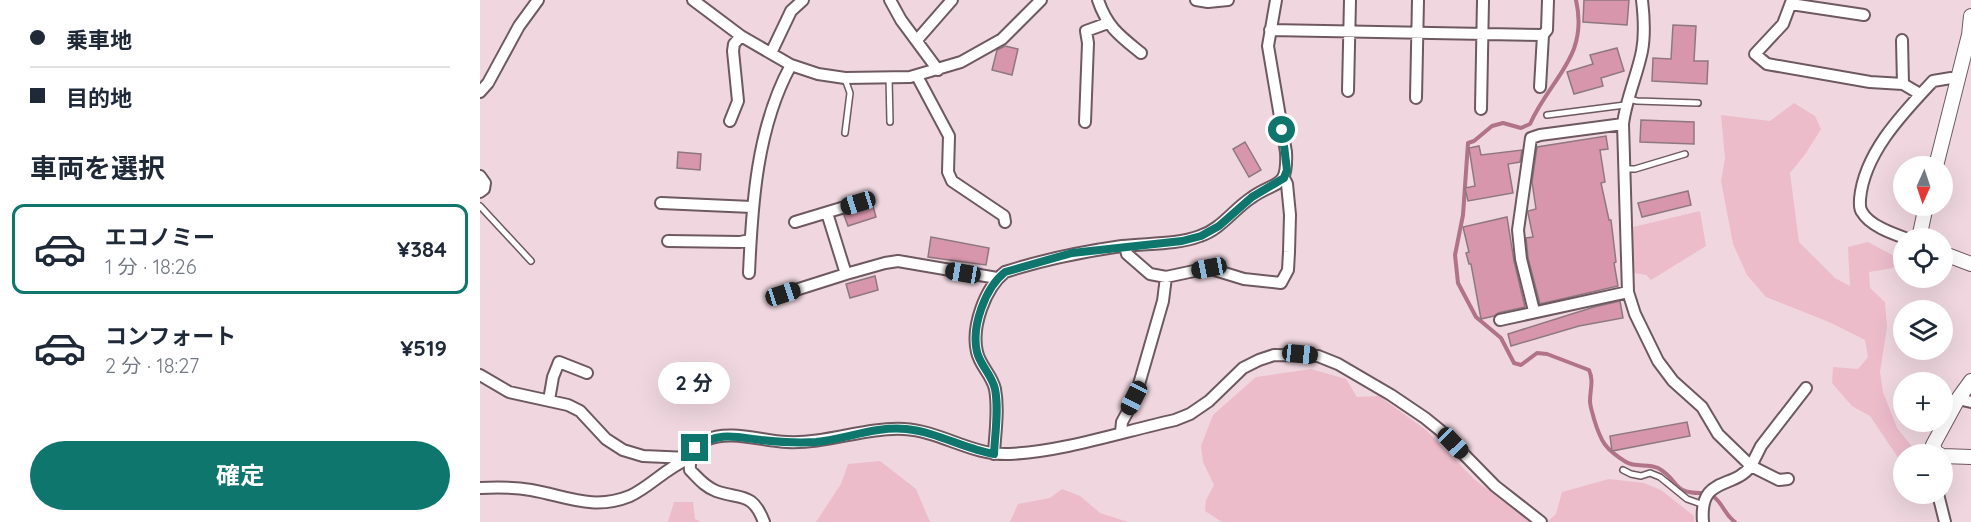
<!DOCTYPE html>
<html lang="ja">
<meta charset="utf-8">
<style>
body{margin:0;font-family:Quicksand,"Noto Sans JP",sans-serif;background:#f6f6f7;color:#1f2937;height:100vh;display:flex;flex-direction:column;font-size:22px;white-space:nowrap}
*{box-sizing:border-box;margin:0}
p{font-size:20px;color:#747a83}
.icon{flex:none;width:33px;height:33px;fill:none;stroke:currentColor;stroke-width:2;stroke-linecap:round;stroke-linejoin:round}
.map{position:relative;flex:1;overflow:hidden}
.details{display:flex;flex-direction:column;background:#fff;width:480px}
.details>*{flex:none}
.guide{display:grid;align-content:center;height:132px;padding:0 30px;background:#fff}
.needle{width:39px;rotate:183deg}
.tools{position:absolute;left:1413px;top:156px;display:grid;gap:12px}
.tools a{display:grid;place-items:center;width:60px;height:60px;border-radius:50%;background:#fff;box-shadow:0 6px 24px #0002;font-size:30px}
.end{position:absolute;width:27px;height:27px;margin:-14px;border:8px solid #0f766e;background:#fff;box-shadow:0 0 0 3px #fff}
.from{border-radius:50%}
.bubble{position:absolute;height:42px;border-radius:21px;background:#fff;box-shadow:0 6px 24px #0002;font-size:20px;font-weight:700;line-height:42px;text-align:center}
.car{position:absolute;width:18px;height:36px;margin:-18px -9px;border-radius:8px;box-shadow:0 0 4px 2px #0007;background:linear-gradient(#222 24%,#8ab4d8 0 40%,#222 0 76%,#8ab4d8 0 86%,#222 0)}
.guide b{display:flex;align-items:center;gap:21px;height:57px;font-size:22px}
.guide b+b{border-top:2px solid #e0e1e3}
.guide i{width:15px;height:15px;background:#1f2937}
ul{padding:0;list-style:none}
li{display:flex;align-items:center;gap:18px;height:90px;margin:0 12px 9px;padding:0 18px;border:3px solid transparent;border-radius:12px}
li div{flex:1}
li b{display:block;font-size:22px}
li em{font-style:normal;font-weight:700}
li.selected{border-color:#0f766e}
li>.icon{width:54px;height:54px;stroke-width:1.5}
h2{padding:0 30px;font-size:27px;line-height:72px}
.button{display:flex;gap:12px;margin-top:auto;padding:12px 30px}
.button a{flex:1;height:69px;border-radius:36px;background:#0f766e;color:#fff;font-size:24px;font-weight:700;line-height:69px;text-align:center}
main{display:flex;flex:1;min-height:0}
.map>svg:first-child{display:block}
.green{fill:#ecbccb}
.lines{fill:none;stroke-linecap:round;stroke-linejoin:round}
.stream{stroke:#b17388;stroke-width:4}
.building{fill:#d796ac;stroke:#8e787e;stroke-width:1.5}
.service-casing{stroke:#6e5960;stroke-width:8}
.minor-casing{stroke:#6e5960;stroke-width:14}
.tertiary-casing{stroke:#6e5960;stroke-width:16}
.service{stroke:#fff;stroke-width:5}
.minor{stroke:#fff;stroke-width:10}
.tertiary{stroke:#fff;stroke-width:14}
.route{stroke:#0f766e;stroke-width:8}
</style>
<main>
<section class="details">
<div class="guide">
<b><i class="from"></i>乗車地</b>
<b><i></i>目的地</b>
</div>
<h2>車両を選択</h2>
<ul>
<li class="selected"><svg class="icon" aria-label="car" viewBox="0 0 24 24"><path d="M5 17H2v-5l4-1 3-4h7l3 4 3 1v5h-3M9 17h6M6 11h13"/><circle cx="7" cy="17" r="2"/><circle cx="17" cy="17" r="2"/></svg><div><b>エコノミー</b><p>1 分 · 18:26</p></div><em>¥384</em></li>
<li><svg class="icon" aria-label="car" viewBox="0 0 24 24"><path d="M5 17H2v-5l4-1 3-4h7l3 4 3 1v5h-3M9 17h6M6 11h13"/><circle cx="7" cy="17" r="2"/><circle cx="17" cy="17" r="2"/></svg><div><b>コンフォート</b><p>2 分 · 18:27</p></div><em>¥519</em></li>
</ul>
<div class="button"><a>確定</a></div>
</section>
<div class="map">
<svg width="1491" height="522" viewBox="0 0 1491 522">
<rect width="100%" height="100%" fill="#f0d7df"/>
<path class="green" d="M1314,103L1335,116L1341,129L1326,153L1310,173L1319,242L1355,278L1370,286L1368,247L1388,242L1418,258L1413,268L1389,272L1390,288L1405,302L1407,327L1400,372L1403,392L1417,428L1434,449V454H1424L1423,465L1390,416L1372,406L1352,383L1353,367L1378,369L1388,357L1385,340L1349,322L1286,297L1267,275L1253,244L1241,181L1245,158L1241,115L1290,121Z
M1220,211L1226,246L1171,280L1166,275L1149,272V228Z
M831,369L866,379L877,397L899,396L946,430L994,479L1050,522H742L725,511L726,500L734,485L723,462L721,446L733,415L776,377Z
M400,461L436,489L450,522H336L361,484L368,464Z
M1129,479L1164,483L1181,490L1214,516V522H1067L1076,514L1082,492Z
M582,489L600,496L620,513L648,522H530L538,504L570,498Z
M194,502H213L215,519L221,522H188Z"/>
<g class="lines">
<path class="stream" d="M1096,0C1109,57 1071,77 1050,124L1041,128L1023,123L1012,126L994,141L988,143L983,215L975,255L978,283L996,317L1021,338L1034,363L1041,365L1057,353L1067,354L1109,370C1114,381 1110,389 1110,401C1110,407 1113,414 1114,419C1121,442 1125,449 1146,462C1156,468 1168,463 1178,468C1200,480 1191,494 1223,493
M1234,497C1244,505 1244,514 1255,522"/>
</g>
<path class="building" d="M1104,0H1149L1147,25L1103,22Z
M1193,25L1216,26L1214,61H1228L1227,84L1172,81L1173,58L1191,59Z
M525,46L538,49L532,75L512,70L517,50Z
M1137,48L1144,71L1121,78L1123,86L1094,94L1087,72L1113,64L1110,55Z
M1161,120L1214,122V144L1160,142Z
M1126,136L1128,149L1120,150L1125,182L1121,183L1129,220H1131L1136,262L1134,263L1138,286L1060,304L1048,258L1046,238L1053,237L1048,213V211L1056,209L1052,182L1057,147Z
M765,142L781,170L769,177L753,149Z
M999,146L1001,155L1042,150L1040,162L1028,164L1033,193L988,201L985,188L995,186L989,148Z
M198,152L221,154L220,170L197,168Z
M1208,191L1211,205L1162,217L1158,203Z
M393,206L396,217L368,226L364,215Z
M1027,217L1034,261L1045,307L1018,313L1014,316L1001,319L991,264H989L986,253L989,252L983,227Z
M451,237L509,248L506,265L448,257Z
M395,276L398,290L370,298L366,284Z
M1140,301L1143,318L1099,326L1031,346L1028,334L1114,307Z
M1207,422L1210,436L1132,451L1130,436Z"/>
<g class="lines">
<g class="service-casing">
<path id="service" d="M409,77L410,122
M1149,99L1157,101L1218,103
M1067,115L1145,105
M365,133L370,93L365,79
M1144,169H1155L1205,154
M0,206L51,261
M1143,470L1151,474L1161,476L1170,473L1180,477L1207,499L1224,505"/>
</g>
<g class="minor-casing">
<path id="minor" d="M213,0L261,36L311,65L338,74L365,78L430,77L481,62L522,39L561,0
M410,0L421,20L458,70
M618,0C627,27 640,36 661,53
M716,0L728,2L748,0
M1162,0C1164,17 1165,35 1162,51C1157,76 1146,99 1143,124L1148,292L1155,314L1178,361L1193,381L1222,407L1238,434L1271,466C1253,490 1219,475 1223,522
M1312,0L1303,24L1275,54L1287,64L1390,82L1423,84L1440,94
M1311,4L1384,15
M790,30L1063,35
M437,40L472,0
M1422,40L1423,84
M291,53L311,11L323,0
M437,76L469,136L468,172L472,181L524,216L525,222
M1060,87L1063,35L1067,30L1068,0
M868,91L870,0
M0,92L8,83L39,26L58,0
M936,98L938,0
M1001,109L1003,0
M250,121L258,101L253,51L254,44L261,36
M605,122L608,43L606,31L628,23
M0,176L5,183L4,189L0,192
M181,203L272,207
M315,222L378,203
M1425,238C1411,233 1389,225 1382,212C1379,208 1380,204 1380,199C1384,153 1423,113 1453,81L1471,78L1478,80
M188,241L260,242L270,240
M645,246L647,254L670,274L686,277L728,268L764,279L801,283L808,270L809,252L810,215L807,184L804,178
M269,273C272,203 277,127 311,65
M366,274L405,263L418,261L517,278
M303,294L366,274L347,213
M1054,311L1041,259L1038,230L1051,138L1060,135L1143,124
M1020,320L1148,292
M0,375L29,392L88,405L100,411L126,439L143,450L163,456L209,458
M1478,399L1491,402
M69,400L73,377L79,362L107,373
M641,432L642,422L655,398L683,301L686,277
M514,454C515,433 519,410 515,389C512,375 500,366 497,352C491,327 505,288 525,272C565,259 600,252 642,246C667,243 696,245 720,236C741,229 753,210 771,198C796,180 808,190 806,152L788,46L796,0
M1308,479L1299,480L1271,466L1281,446L1326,388
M0,488C17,487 33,487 51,490C86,496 113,511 150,496C171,486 186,468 208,459
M1458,494L1465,522
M284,522C272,491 261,500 236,491C225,487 218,478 210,470C209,457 213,446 226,440C249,429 282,441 307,442C347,444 385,427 424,429C461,431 492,456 530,454C585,451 641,432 695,420L710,414L729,401L763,368L779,360L794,355L838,356L858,364L911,395L945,418L961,431L1015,486L1061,522"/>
</g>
<g class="tertiary-casing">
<path id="tertiary" d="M1456,166L1489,35L1491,16
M1439,238L1446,206
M1462,253L1491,264
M1459,454L1456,453L1453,445L1478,399L1491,381
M1462,456L1491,457"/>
</g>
<use href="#service" class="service"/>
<use href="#minor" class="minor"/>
<use href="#tertiary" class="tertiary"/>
</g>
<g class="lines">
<path class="route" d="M215,448C238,431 256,437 281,440C299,442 318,443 336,442C366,439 396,426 426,429C457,432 484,449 514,454C515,433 519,409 515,389C512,375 500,365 497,352C491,327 505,288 525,272L592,253L702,241L721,236L739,226L772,197L804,178L807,170L802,130"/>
</g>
</svg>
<div class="tools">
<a><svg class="needle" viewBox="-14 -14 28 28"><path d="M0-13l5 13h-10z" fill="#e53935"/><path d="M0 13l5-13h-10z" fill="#747a83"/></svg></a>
<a><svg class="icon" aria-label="locate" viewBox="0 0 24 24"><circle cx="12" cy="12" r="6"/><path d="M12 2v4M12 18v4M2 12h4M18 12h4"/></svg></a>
<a><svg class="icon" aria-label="layers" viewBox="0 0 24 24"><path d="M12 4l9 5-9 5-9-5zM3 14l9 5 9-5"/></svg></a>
<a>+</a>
<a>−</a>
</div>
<i class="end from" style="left:802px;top:130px"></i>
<i class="end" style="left:215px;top:448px"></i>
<div class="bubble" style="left:178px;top:362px;width:72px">2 分</div>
<i class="car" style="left:378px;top:203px;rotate:253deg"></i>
<i class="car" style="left:729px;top:268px;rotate:259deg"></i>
<i class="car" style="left:483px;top:273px;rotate:280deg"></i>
<i class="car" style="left:303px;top:294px;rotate:72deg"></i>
<i class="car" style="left:820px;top:354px;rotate:96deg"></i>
<i class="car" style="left:654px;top:398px;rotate:207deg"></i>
<i class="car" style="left:973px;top:443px;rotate:136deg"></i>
</div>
</main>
